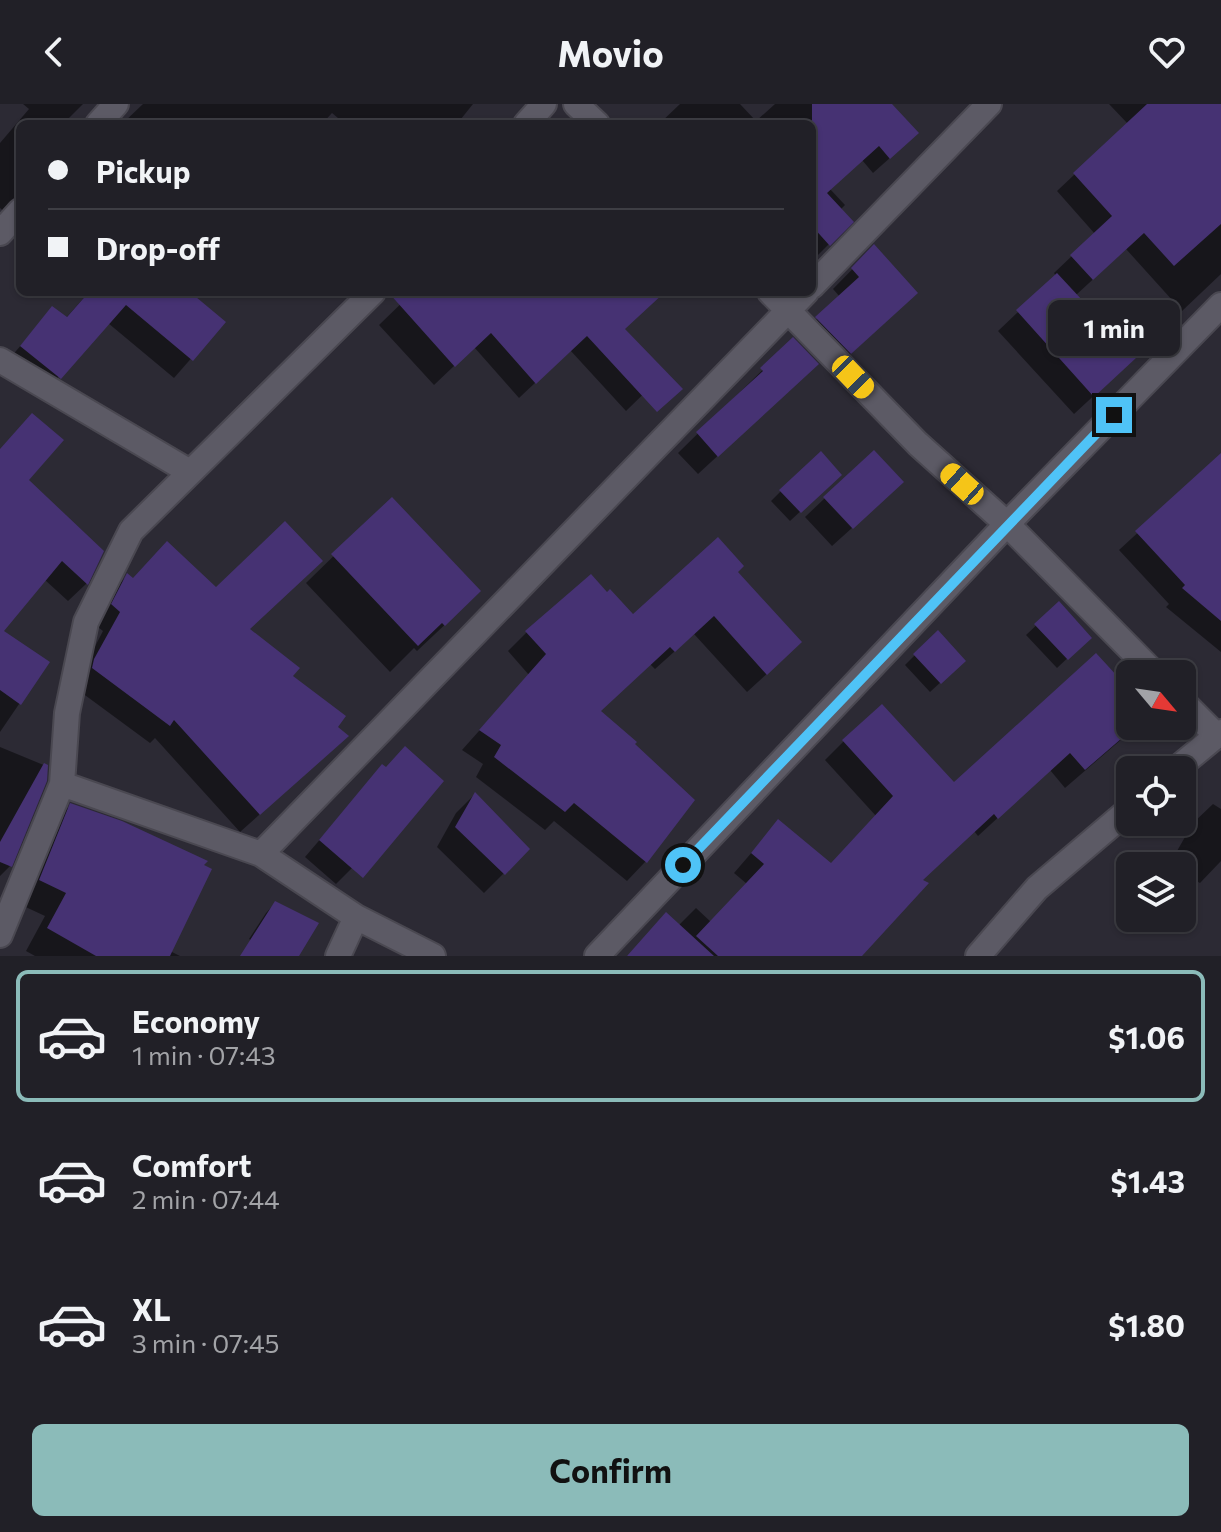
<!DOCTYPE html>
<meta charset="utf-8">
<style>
body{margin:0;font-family:Commissioner,sans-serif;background:#29282f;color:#f1f3f6;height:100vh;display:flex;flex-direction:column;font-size:30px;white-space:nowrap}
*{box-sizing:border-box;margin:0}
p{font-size:26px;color:#a2a3a7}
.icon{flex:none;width:44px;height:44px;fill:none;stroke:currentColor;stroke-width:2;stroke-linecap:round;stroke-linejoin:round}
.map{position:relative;height:852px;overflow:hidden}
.sheet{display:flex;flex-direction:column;background:#212027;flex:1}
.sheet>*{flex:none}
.guide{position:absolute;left:16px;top:16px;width:800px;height:176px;border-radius:12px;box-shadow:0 2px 6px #0004,0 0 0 2px #3e3e44;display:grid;align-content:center;height:176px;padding:0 32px;background:#212027}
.needle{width:52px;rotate:119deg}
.fabs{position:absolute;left:1116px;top:556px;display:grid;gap:16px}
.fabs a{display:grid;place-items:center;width:80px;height:80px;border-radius:12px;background:#212027;box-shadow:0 2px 6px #0004,0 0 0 2px #3e3e44;font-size:40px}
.end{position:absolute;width:36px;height:36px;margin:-18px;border:10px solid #4fc3f7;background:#111;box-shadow:0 0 0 4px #111}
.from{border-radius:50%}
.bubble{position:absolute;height:56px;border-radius:12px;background:#212027;box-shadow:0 2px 6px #0004,0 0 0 2px #3e3e44;font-size:26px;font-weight:700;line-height:56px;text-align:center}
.car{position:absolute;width:24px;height:48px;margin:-24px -12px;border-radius:10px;box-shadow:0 0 6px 2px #0007;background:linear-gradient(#f5c518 24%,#345 0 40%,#f5c518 0 76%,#345 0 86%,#f5c518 0)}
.guide b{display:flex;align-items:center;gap:28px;height:76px;font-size:30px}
.guide b+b{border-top:2px solid #3e3e44}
.guide i{width:20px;height:20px;background:#f1f3f6}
ul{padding:14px 0 0;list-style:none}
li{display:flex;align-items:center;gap:24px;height:132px;margin:0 16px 12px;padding:0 16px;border:4px solid transparent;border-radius:12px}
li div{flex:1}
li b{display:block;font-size:30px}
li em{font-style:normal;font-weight:700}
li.current{border-color:#8bbbb9}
li>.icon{width:72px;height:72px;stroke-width:1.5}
.button{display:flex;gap:16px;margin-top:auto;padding:16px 32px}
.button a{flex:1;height:92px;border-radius:12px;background:#8bbbb9;color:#111;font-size:32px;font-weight:700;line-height:92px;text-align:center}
header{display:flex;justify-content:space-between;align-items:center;height:104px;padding:0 32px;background:#212027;font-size:36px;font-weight:700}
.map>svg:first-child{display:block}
.shadow{fill:#0007}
.building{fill:#463273}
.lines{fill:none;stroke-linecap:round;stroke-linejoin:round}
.minor-casing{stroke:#4a4851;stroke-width:28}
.minor{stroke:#5c5a65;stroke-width:24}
.route{stroke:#4fc3f7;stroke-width:10}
</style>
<header><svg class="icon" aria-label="back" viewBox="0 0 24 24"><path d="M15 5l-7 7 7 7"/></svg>Movio<svg class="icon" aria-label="heart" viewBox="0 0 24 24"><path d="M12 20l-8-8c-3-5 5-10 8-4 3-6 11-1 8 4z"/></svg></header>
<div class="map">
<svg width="1221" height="852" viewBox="0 0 1221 852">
<rect width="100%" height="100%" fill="#2c2a34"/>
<path class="shadow" d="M23,0H83L63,20H20V121L0,104V39L29,5Z
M143,0H473L457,20H345L332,9L322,20L123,19Z
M680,0H740L756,17L775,0H885L900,45L873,69L862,56L830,85L845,101L840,106L851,118L813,156L812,20H659Z
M1109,0H1221V170L1182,207L1126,145L1076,191L1114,273L1074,310L998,227L1056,172L1054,169L1095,130L1057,87L1128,20Z
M874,143L896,208L831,268L797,234L840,193L833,185Z
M89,188H187L223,218L174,274L108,219L42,291L4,261L52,205L65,215Z
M413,188H637L623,225L665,269L626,307L570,246L519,294L474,243L434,281L379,221Z
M793,236L797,279L698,370L678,349Z
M0,346L26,376L102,448L86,480L68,497L45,476L1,528L47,559L0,628Z
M1221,352V548L1166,503L1169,500L1119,446Z
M830,380L790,417L771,397L781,387Z
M825,394L882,397L832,442L805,413Z
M392,395L452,514L417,547L414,544L390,568L306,479Z
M735,468L781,557L747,588L694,530L655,565L650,560L599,608L693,696L645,758L627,777L554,717L545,726L476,673L483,660L462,646L529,571L508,547L527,528L633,513Z
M127,472L248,526L335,624L327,650L240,728L155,634L150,639L74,583L103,527L94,520L109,490Z
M1059,500L1089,534L1057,564L1026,531Z
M937,529L954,566L930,588L905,561Z
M1130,589V622H1136L1130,628L1065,684L1050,666L978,732L974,727L921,776L859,852H627L678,822L696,804L711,818L747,780L734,769L778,718L830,761L876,712L825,656L844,637L954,681Z
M0,643L46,662L45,676L10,762L0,772Z
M382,663L352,764L336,780L305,753Z
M475,690L528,745L484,789L437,743L456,709Z
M1213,700L1221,705V757L1200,779L1182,769V762L1169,761L1193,719Z
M71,701L170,847L180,852H35L26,847L45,812L17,799L48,724Z
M275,799L295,852H277L249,835L266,809Z"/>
<path class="building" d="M812,0H892L919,29L890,55L879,42L827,89L854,118L830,142L812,122Z
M1147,0H1221V120L1174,162L1144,129L1093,176L1070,151L1112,112L1073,69Z
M874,140L918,189L851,250L815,213L859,173L851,164Z
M1057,169L1136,254L1094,293L1016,206Z
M89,188H190L226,218L193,257L126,201L61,275L20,242L52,202L67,213Z
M388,188H665L625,225L683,285L657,308L587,232L536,280L491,229L455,263Z
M793,233L819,260L718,353L696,328L763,267L760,264Z
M32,309L64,336L29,376L104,447L88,481L62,457L4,527L50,558L21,601L0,586V345Z
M874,346L904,378L853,425L823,393Z
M821,347L842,371L801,409L779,386Z
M1221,349V517L1182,484L1185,481L1135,427Z
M392,393L481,487L445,522L442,519L418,542L331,450Z
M285,417L323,457L250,525L300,564L293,572L346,612L338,623L349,632L260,711L174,616L170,622L92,564L94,555L120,508L111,500L127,469L133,474L167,437L216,483Z
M718,433L744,462L738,468L802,538L767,571L714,512L675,548L670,543L601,607L637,638L635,640L695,696L647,759L574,699L565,708L494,653L501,641L479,626L546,550L525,527L591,470L607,488L610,485L633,510Z
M1059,497L1092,534L1068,556L1034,520Z
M938,526L966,557L941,580L913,550Z
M1096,549L1130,586V622H1136L1085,666L1070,649L998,715L994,710L923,776L929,779L862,852H718L696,832L764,760L751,749L778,715L831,759L893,692L842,636L882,600L954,678Z
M405,642L444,677L363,774L319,736L382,660L386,663Z
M44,659L48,661L47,677L12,763L0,758V738Z
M475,688L530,745L505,771L455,723Z
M70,699L122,717L208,757L204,761L212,765L170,852H96L47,824L66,789L39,776Z
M275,797L319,819L299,852H240Z
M666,808L714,852H627Z"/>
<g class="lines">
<g class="minor-casing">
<path id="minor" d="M576,0L597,20
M98,20L116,0
M526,20L544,0
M0,129L20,107
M812,182L989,0
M770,188L918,340L1007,420L1155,570
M0,256L190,368
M1182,597L1216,631
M1175,666L1221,628
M62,680L261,750L356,813L433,852
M261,750L806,188
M0,831L62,680L67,609L86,518L131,427L373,188
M338,852L356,813
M597,852L1007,420L1221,201
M978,852L1037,784L1130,705"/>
</g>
<use href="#minor" class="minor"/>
</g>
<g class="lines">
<path class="route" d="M683,761L1114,311"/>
</g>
</svg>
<div class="fabs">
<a><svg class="needle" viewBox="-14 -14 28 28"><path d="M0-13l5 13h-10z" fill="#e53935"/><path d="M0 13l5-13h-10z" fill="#a2a3a7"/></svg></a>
<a><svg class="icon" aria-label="locate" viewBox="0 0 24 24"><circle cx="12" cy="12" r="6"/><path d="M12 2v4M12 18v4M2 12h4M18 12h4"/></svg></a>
<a><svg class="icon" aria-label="layers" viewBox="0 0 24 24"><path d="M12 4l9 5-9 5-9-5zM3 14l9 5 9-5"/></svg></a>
</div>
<i class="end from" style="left:683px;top:761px"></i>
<i class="end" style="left:1114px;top:311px"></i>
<div class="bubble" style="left:1048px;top:196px;width:132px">1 min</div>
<i class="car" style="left:853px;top:273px;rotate:136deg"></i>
<i class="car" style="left:962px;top:380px;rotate:312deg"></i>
<div class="guide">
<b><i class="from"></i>Pickup</b>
<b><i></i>Drop-off</b>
</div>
</div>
<section class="sheet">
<ul>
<li class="current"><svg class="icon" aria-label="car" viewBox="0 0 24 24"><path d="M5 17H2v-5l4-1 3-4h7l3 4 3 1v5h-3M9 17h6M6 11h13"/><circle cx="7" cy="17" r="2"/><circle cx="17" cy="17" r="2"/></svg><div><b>Economy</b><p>1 min · 07:43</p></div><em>$1.06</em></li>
<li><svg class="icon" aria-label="car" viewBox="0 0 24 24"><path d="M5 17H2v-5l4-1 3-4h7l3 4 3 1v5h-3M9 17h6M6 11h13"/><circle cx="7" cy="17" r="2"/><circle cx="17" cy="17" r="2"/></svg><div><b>Comfort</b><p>2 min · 07:44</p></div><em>$1.43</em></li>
<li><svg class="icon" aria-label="car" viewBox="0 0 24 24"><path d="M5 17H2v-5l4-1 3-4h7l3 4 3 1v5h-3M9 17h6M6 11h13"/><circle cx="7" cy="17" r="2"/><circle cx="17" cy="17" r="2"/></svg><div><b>XL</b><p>3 min · 07:45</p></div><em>$1.80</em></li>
</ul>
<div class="button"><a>Confirm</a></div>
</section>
